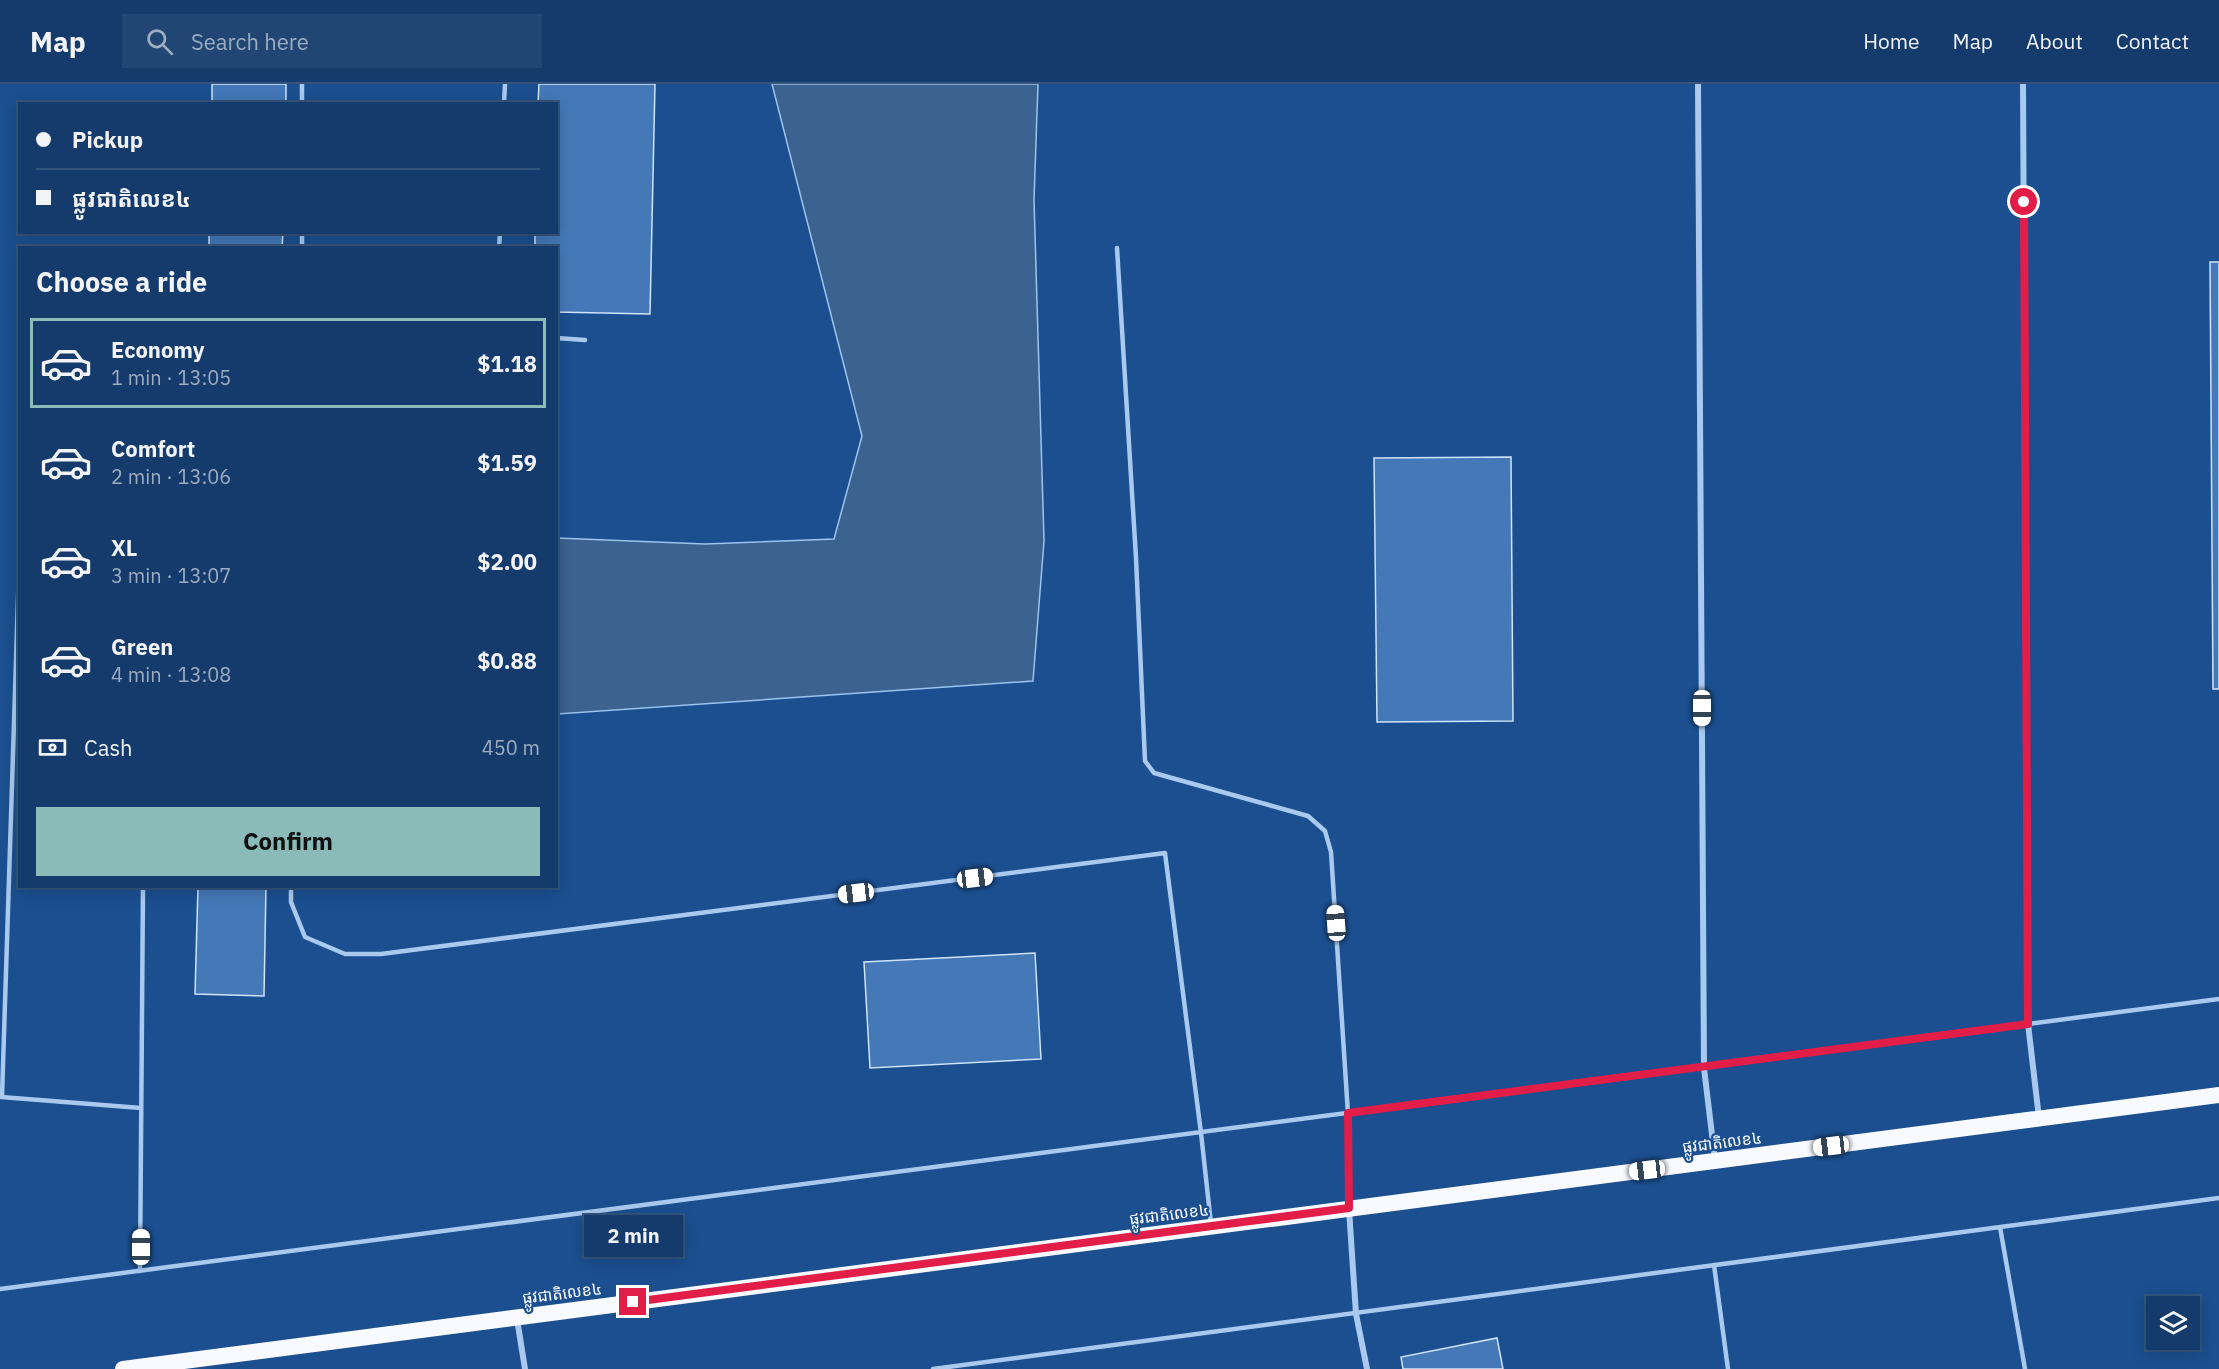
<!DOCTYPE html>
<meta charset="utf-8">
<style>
body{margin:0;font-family:"IBM Plex Sans","Noto Sans Khmer",sans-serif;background:#214673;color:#f1f3f6;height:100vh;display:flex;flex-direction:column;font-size:22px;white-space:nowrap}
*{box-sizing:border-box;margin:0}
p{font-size:20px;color:#9dadc1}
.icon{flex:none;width:33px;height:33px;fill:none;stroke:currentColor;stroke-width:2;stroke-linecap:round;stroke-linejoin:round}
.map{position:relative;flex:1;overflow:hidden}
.side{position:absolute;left:18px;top:162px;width:540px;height:642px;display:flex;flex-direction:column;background:#143b6b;border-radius:0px;box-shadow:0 3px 15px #0003,0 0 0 2px #33557e}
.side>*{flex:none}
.top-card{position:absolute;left:18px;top:18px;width:540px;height:132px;border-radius:0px;box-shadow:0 3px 15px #0003,0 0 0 2px #33557e;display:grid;align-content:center;height:132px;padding:0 18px;background:#143b6b}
.tools{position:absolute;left:2146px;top:1212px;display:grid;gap:12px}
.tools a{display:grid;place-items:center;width:54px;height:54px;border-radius:0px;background:#143b6b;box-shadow:0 3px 15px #0003,0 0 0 2px #33557e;font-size:30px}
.end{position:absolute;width:27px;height:27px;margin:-14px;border:8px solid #e11d48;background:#fff;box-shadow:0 0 0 3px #fff}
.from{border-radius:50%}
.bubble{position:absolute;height:42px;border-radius:0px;background:#143b6b;box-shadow:0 3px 15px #0003,0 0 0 2px #33557e;font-size:20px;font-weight:800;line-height:42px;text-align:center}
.car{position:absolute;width:18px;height:36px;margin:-18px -9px;border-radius:8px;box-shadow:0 0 4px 2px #0007;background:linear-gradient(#fff 24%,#345 0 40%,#fff 0 76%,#345 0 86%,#fff 0)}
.top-card b{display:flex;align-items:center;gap:21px;height:57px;font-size:22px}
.top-card b+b{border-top:2px solid #33557e}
.top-card i{width:15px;height:15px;background:#f1f3f6}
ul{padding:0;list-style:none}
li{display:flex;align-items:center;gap:18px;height:90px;margin:0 12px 9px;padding:0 6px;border:3px solid transparent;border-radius:0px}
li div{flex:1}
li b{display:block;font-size:22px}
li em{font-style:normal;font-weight:800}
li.selected{border-color:#8bbbb9}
li>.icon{width:54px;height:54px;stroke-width:1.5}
h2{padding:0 18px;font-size:27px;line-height:72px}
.pay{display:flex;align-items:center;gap:15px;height:66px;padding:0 18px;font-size:22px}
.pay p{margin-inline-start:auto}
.primary-button{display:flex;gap:12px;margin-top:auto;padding:12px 18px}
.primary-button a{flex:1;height:69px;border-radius:0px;background:#8bbbb9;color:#111;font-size:24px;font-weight:800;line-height:69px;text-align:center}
header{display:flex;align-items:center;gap:36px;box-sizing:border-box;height:84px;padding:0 30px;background:#143b6b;border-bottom:2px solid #33557e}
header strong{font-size:28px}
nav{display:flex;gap:33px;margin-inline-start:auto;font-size:21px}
.search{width:420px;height:54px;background:#214673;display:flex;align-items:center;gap:15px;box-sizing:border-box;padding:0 21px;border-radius:0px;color:#9dadc1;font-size:22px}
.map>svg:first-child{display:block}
.water{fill:#3c6290;stroke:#9cc4f0;stroke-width:1.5}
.building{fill:#4478b7;stroke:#cfe3fa;stroke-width:1.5}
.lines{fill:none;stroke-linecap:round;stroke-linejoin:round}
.service{stroke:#a9c9ee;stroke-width:4.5}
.minor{stroke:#a9c9ee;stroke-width:6}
.trunk{stroke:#f8faff;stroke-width:16}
.route{stroke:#e11d48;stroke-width:8}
.labels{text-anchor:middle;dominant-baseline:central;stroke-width:4.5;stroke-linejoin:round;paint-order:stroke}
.street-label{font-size:16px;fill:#fff;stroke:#1b4f8f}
</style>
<header>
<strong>Map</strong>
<div class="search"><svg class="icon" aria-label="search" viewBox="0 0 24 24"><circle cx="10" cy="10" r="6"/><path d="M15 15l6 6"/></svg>Search here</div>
<nav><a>Home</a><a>Map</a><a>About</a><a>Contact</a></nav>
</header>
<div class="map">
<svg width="2219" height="1285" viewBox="0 0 2219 1285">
<rect width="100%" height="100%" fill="#1b4f8f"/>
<path class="water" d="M772,0H1038L1034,116L1044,457L1033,597L557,630V454L705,460L834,455L862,352Z"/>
<path class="building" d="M212,0H286V20H212Z
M539,0H655L650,230L556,228V164H535V148H556V20H538Z
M209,148H283L282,164H209Z
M2210,178H2219V605H2213Z
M1511,373L1513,637L1377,638L1374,374Z
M198,802H266L264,912L195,910Z
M1035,869L1041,975L870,984L864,878Z
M1497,1254L1503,1285H1403L1401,1273Z"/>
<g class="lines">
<path class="service" d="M302,0V20
M504,20L505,0
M302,148V164
M499,164L500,148
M1117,164L1136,474L1145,677L1154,689L1308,732L1325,747L1331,768L1348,1030L1349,1120
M556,254L585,256
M291,802V818L305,853L345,870H381L1165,769L1201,1049L1211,1140
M1,1013L141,1024
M2,1013L20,452
M2000,1143L2025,1285
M1714,1181L1728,1285
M140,1187L143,802
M0,1205L2219,915
M933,1285L2219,1114"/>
<path class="minor" d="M1698,0L1704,984L1715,1076
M2023,0L2028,940L2039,1034
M1349,1125L1356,1230L1367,1285
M517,1235L525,1285"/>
<path class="trunk" d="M123,1285L2219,1011"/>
</g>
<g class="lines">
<path class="route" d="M633,1218L1349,1124L1348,1029L2028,940L2024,118"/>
</g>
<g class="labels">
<g class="street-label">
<text transform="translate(1722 1058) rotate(-7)">ផ្លូវជាតិលេខ៤</text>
<text transform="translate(1169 1130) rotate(-7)">ផ្លូវជាតិលេខ៤</text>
<text transform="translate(562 1209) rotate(-7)">ផ្លូវជាតិលេខ៤</text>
</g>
</g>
</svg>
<div class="tools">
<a><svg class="icon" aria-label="layers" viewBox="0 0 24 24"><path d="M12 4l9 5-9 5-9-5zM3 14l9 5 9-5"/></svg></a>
</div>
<i class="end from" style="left:2024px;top:118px"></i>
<i class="end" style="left:633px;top:1218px"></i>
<div class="bubble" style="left:584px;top:1131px;width:99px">2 min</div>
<i class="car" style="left:1702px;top:624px;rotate:180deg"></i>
<i class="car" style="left:975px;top:794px;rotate:83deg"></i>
<i class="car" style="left:856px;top:809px;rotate:263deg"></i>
<i class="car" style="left:1336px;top:839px;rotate:356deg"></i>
<i class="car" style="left:1831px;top:1062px;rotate:263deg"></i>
<i class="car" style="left:1647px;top:1086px;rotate:263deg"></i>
<i class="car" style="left:141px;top:1163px;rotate:0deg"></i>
<div class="top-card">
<b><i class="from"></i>Pickup</b>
<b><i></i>ផ្លូវជាតិលេខ៤</b>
</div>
<section class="side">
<h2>Choose a ride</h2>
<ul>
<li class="selected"><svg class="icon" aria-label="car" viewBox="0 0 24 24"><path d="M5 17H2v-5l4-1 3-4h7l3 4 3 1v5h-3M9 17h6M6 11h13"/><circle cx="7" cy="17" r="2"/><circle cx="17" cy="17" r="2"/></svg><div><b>Economy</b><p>1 min · 13:05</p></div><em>$1.18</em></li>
<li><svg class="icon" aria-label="car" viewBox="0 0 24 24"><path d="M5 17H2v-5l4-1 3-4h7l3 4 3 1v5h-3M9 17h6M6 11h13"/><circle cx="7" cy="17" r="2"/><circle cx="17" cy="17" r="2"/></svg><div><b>Comfort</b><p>2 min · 13:06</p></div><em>$1.59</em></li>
<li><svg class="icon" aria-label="car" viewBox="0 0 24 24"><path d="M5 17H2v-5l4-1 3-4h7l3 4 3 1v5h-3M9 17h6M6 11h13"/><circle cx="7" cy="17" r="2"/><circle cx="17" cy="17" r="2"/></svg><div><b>XL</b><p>3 min · 13:07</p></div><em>$2.00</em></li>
<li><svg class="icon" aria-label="car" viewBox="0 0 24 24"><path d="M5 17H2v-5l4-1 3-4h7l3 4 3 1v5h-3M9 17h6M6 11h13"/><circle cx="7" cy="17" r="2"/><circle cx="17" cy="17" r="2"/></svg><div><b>Green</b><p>4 min · 13:08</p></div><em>$0.88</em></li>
</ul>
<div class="pay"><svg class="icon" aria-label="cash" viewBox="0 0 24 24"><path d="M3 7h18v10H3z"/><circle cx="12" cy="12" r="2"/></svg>Cash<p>450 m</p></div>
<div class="primary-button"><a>Confirm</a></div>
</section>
</div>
